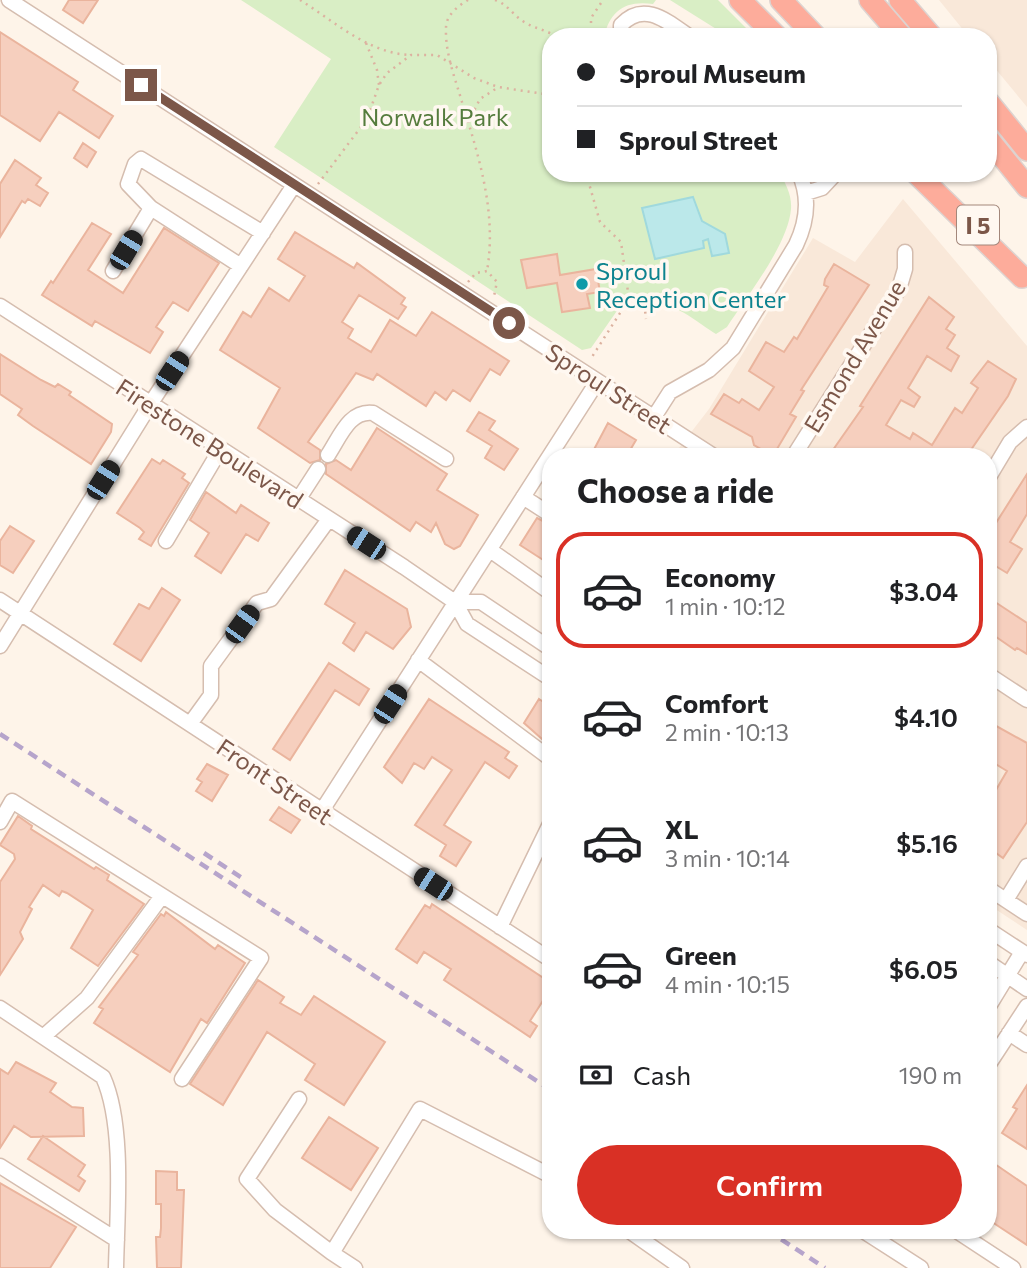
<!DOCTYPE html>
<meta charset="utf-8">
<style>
body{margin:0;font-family:Commissioner,sans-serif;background:#f6f6f6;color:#202124;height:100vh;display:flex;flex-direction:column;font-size:26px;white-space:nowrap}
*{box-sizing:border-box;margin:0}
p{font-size:23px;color:#757577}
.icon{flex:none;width:38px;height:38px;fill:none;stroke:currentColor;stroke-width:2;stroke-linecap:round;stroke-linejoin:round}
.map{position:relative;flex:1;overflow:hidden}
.drawer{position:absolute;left:542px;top:448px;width:455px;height:791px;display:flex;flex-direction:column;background:#fff;border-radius:28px;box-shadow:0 2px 5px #0004}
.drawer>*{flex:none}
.hud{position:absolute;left:542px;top:28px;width:455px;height:154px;border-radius:28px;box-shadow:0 2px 5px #0004;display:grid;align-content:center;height:154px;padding:0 35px;background:#fff}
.end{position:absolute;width:32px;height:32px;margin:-16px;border:9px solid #7c5749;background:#fff;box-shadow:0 0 0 4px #fff}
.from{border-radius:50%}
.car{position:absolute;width:21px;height:42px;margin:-21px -10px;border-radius:9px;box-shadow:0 0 5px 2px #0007;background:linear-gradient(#222 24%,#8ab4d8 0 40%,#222 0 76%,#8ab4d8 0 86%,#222 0)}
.hud b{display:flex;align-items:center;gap:24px;height:66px;font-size:26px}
.hud b+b{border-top:2px solid #e0e0e0}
.hud i{width:18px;height:18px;background:#202124}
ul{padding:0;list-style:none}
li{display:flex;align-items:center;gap:21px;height:116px;margin:0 14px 10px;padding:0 21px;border:4px solid transparent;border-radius:28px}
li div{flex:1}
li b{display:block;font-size:26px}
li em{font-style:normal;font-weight:600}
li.selected{border-color:#d93025}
li>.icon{width:63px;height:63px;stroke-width:1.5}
h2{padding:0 35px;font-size:32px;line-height:84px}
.pay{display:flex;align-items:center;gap:18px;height:77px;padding:0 35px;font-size:26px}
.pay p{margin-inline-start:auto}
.action{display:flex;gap:14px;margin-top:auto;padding:14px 35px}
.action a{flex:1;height:80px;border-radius:42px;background:#d93025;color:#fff;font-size:28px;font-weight:600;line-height:80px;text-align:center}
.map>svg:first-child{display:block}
.residential{fill:#f9e8d9}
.green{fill:#d9eec5}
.water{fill:#bbe8ea;stroke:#a0d9dd;stroke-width:2}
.building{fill:#f6cfbe;stroke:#eab49d;stroke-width:2}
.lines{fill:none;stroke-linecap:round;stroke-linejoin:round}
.minor-casing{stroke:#d5bdaf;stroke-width:17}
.highway-casing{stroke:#ddd3d0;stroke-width:24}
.path{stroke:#dcb2a0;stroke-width:2.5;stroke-dasharray:2 5;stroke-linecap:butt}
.minor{stroke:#fff;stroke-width:14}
.highway{stroke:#fdac9b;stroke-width:21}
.rail{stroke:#b6a4cb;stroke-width:4.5;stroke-dasharray:10 7;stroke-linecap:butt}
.route{stroke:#7c5749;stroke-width:9}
.culture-dot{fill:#0f9aa8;stroke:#fff8f1;stroke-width:2.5}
.labels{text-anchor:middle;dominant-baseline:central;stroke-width:7;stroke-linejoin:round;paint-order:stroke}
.shield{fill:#fff8f1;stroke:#a3877b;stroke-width:2}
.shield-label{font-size:23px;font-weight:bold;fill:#7c5749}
.park-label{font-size:24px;fill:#557c3d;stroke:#fff8f1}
.culture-label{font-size:24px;fill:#0d838f;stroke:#fff8f1;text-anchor:start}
.street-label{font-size:24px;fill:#7c5749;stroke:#fff8f1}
</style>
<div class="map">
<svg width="1027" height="1268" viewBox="0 0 1027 1268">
<rect width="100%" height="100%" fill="#fef4e9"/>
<path class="residential" d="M939,0H1027V107L989,61V37H969Z
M903,199L1027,346V930L989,905V457H672L709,409L813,238L855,262Z"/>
<path class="green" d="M241,0H656L653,4C625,0 610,11 604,37H551V173H780C786,185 792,195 791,209C788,245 747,296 727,327L716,334C696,322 669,296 645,306L628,295L591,348L582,350L274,147L331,59Z
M670,0H718L755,37H729Z"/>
<path class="water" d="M693,197L702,221L725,234L729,253L712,256L708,239L703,241L704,248L655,259L642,208Z"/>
<path class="building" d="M69,0H98L83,23L63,10Z
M0,32L78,82L73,90L113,116L99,138L59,112L40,141L0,115Z
M83,143L96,152L87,167L74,158Z
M15,160L41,178L36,185L48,193L40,206L28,199L25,203L22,201L0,237V184Z
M92,223L111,234L88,270L123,293L164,228L219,263L188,311L173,302L156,327L163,332L150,353L95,321L92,326L42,295L51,281L53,283Z
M295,232L354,268L357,263L405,298L401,304L406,307L398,319L359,295L342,322L353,329L348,338L371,352L390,320L416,336L432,312L509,361L500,375L490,369L470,401L453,390L446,400L435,392L426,406L377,374L373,380L356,373L308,442L320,450V460L310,463L258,428L280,388L220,350L243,312L251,317L269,288L289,301L305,276L278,259Z
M557,254L560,275L596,269L600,292L587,294L590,308L562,312L557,283L527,288L521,260Z
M834,264L869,285L801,390L804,391L790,414L796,417L777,449L773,453L768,450L766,452L754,445L752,437L711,414L724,394L739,403L742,399L759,410L774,387L749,371L766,342L784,352L794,337L797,339L828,287L824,285L825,279Z
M929,297L954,317L946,329L955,335L947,348L959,356L951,371L927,356L908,388L920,397L914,407L901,400L886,425L910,439L913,433L932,445L955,408L962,413L978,388L971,383L988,361L1016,379L1008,396L966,457H828L863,407L860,406Z
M0,354L41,380L55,387L58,384L71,392L69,395L112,424L111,432L91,464L33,426L18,415L22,409L0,394Z
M479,412L495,421L489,430L518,449L504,470L485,458L492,446L467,431Z
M608,423L636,440L626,457H590Z
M377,428L447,474L437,490L478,515L460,546L454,549L445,544L436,523L431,532L416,522L410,531L326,474V464L336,460L351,470Z
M152,459L160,464L163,460L185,474L182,478L189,483L151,546L139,539L144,532L140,528L117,513Z
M1027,474V514L1010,542L1022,549L1007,573L989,562V534Z
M206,492L236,513L241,505L269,523L258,541L246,534L221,573L195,556L209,533L190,520Z
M537,518L551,525V565L520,545Z
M10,526L34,541L13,573L0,565V541Z
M345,570L407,609L411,627L393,649L366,632L354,651L343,643L355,623L325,604Z
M162,588L180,600L141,661L114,644L139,604L149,609Z
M989,598L1027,623V654L1017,648L1015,650L989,632Z
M329,663L369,689L359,705L335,690L290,760L273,749Z
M429,699L509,752L505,758L517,766L509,778L485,762L444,825L471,842L456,866L440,856L446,845L415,825L452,770L432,757L424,769L414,763L402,783L384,767Z
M539,699L551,707V747L524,723Z
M989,722L1027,743V822L1003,858L989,848V802L1007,771L989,760Z
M207,764L228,775L212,801L196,791L202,782L197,779Z
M279,807L300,820L291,833L270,820Z
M18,816L32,826L31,829L94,869L96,867L109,875L107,880L144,904L98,966L71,948L93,910L67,893L62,891L59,896L43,885L29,907L32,909L20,932L23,939L0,975V882L15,859L14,854L0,845Z
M432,904L551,983V988L530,1021L537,1026L530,1037L444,980L451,969L424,952L417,963L396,949L425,905L430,908Z
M166,912L215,949L218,945L245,963L207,1023L201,1019L170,1072L94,1023L103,1009L99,1007L138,955L133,952L161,914L164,916Z
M258,980L284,997L280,1003L301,1015L314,996L385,1042L344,1105L305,1080L315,1064L267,1032L223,1105L190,1084Z
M16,1062L56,1083L50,1092L72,1107L83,1108L84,1136L31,1137L14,1126L0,1148V1069L8,1074Z
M1027,1085V1149L1002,1133L1017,1109L1013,1107Z
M329,1117L378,1148L351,1190L302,1158Z
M43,1136L85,1165L78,1176L85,1181L79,1191L28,1159Z
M989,1160L1027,1186V1245L989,1220Z
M156,1171L177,1172V1190H184L181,1268H157L156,1237H160L161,1228V1204H156Z
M0,1183L76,1227L50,1268H0Z"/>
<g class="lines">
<g class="minor-casing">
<path id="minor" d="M9,0L715,457
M621,37V25C644,0 668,22 690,37
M806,193L822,188L836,173
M151,208L128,184L135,164L141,159L263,233
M113,271L151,208L241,266
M0,306L404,567L455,602L467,624L551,679
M654,417L670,392L709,370L733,348L796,245C807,222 810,197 799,173
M328,455C340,437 349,410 373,413L446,459
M793,457L899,289L905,269V252
M989,477L1010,442L1027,427
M523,497L551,515
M298,500L318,469
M166,541L220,450
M490,550L551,593
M0,600L551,960
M455,602H481L551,649
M0,646L151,403L294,185
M418,660L551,759
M989,675L1027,700
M190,724L211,695V666L257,603L271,599L329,519
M321,812L597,382
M0,822L12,801L261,958L182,1079
M989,889L1027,914
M1006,900L1027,866
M500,927L551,822
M989,930L1027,955
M989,963L1027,989
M989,1006L1022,952
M0,1008L103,1077C125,1125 117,1214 116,1268
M1009,1033L1027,1045
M44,1036L87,998L162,896
M989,1064L1027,1006
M299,1099L247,1179L275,1210L332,1253
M0,1166L117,1240
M628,1230L682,1268
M862,1230L921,1268
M955,1230L1013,1268
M355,1268L332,1253L420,1109L551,1176"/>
</g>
<g class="highway-casing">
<path id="highway" d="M740,0L777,37
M781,0L816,37
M870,0L902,37
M900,0L932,37
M989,103L1027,150
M989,140L1027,187
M916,173L1022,277"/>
</g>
<path class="path" d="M300,0C334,21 369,54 411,55
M468,0C458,6 446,15 446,28C445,53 455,78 462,102C479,157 497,213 487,271
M495,0C508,4 514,17 526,23C536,29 547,30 557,37
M591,37V18L603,0
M366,43L377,70L379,85
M468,122L480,99L497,88
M586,173L600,222L621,242L629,299L590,360
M318,184L367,119L379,85L387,73L411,55H437L474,78L498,87L551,95
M468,282L476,273L487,271L497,282L494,296
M629,299L645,310L646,319"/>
<use href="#minor" class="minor"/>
<use href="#highway" class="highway"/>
<path class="rail" d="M0,734L551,1090
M204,853L245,880
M767,1230L825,1268"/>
</g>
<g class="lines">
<path class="route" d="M141,85L509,323"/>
</g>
<circle class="culture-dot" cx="582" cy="284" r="7"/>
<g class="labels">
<rect class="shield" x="957" y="205.5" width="42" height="39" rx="5"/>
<g class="shield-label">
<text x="978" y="225">I 5</text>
</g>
<g class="park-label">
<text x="435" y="116">Norwalk Park</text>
</g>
<g class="culture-label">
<text x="596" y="270">Sproul<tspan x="596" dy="28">Reception Center</tspan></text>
</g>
<g class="street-label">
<text transform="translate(854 356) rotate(-59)">Esmond Avenue</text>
<text transform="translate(609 388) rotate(33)">Sproul Street</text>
<text transform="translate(210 443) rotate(33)">Firestone Boulevard</text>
<text transform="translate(275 781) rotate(34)">Front Street</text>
</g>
</g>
</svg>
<i class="end from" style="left:509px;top:323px"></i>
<i class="end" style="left:141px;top:85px"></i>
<i class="car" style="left:126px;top:250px;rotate:31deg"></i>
<i class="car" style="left:172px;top:371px;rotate:33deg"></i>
<i class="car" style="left:103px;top:480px;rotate:32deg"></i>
<i class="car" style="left:366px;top:543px;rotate:303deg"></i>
<i class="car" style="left:242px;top:624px;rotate:36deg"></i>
<i class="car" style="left:390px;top:704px;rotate:33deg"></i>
<i class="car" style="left:433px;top:884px;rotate:303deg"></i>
<div class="hud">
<b><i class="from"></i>Sproul Museum</b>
<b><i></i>Sproul Street</b>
</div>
<section class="drawer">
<h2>Choose a ride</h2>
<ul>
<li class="selected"><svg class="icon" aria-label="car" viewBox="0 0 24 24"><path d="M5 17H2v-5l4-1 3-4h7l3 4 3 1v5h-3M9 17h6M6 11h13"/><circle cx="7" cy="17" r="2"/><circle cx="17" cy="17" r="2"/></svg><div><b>Economy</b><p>1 min · 10:12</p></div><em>$3.04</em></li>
<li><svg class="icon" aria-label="car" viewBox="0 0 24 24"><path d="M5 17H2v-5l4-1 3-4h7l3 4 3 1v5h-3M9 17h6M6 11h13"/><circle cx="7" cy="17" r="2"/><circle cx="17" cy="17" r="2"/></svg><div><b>Comfort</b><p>2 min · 10:13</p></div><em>$4.10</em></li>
<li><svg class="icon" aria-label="car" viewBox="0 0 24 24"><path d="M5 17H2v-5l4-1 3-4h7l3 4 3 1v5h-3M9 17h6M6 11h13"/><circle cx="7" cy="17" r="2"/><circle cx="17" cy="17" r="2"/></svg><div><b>XL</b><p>3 min · 10:14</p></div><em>$5.16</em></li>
<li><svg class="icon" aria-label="car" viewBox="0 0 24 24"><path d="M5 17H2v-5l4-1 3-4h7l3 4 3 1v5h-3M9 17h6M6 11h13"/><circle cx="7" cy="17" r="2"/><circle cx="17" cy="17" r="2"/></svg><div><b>Green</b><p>4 min · 10:15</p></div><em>$6.05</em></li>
</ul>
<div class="pay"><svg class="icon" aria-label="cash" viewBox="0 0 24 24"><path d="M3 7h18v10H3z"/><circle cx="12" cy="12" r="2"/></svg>Cash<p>190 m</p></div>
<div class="action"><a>Confirm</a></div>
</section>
</div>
